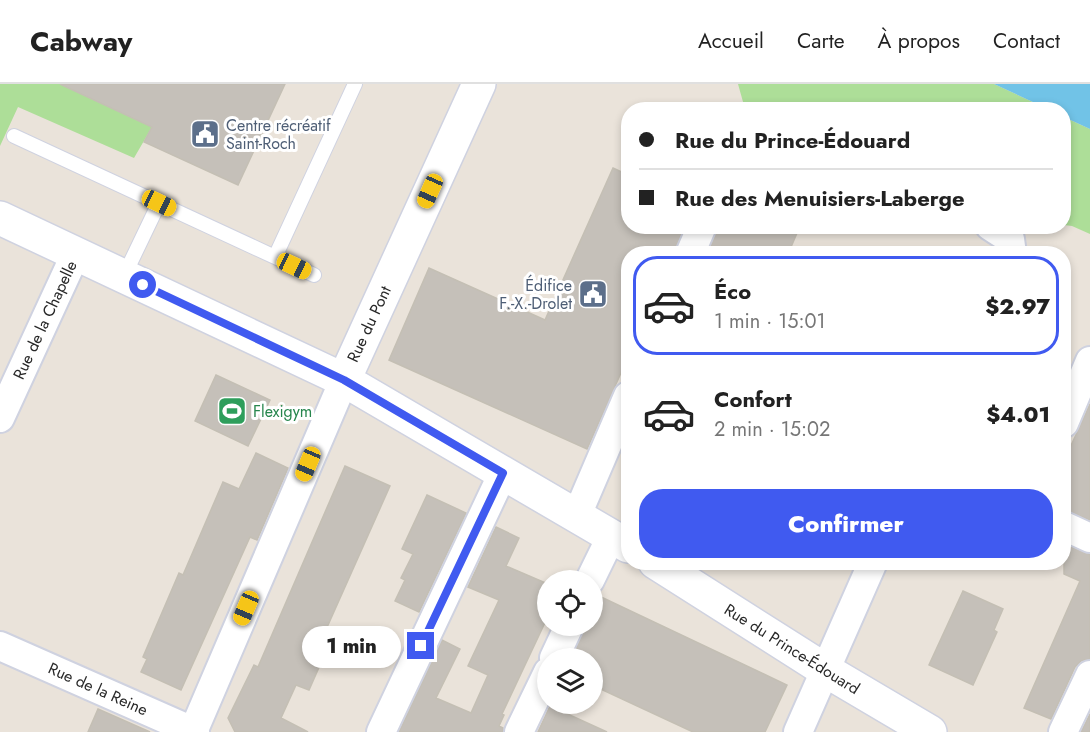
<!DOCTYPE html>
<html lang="fr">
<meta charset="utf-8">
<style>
body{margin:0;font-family:Jost,sans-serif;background:#f2f2f2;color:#222;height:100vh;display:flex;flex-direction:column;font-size:22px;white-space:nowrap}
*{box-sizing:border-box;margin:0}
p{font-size:20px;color:#767676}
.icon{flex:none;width:33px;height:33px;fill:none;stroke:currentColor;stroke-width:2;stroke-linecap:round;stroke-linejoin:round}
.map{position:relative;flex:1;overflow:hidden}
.details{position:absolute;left:621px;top:162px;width:450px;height:324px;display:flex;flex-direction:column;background:#fff;border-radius:24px;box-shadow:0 3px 9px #0003}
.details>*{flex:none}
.banner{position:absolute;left:621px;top:18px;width:450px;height:132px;border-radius:24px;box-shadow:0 3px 9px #0003;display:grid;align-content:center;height:132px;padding:0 18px;background:#fff}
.buttons{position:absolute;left:537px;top:486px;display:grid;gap:12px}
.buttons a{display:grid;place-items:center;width:66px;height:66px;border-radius:50%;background:#fff;box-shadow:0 3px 9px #0003;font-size:30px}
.end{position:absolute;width:27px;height:27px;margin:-14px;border:8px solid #405af0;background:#fff;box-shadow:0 0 0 3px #fff}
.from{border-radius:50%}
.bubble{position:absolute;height:42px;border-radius:21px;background:#fff;box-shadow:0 3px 9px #0003;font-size:20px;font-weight:800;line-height:42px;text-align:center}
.car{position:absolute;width:18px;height:36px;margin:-18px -9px;border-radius:8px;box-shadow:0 0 4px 2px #0007;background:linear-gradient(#f5c518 24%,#345 0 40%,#f5c518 0 76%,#345 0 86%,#f5c518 0)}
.banner b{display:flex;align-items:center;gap:21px;height:57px;font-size:22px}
.banner b+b{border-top:2px solid #e0e0e0}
.banner i{width:15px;height:15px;background:#222}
ul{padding:10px 0 0;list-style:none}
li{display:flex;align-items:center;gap:18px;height:99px;margin:0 12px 9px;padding:0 6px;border:3px solid transparent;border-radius:24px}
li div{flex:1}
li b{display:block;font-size:22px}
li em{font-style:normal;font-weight:800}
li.active{border-color:#405af0}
li>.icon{width:54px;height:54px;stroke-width:1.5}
.cta{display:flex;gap:12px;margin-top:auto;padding:12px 18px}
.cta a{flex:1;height:69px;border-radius:24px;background:#405af0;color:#fff;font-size:24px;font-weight:800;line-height:69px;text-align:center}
header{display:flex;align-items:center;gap:36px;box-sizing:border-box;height:84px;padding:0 30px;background:#fff;border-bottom:2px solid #e0e0e0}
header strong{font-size:28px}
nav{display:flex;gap:33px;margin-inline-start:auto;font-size:21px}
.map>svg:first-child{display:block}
.green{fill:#adde98}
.water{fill:#71c3e7}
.building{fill:#c5c0b9;stroke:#c4bfb4;stroke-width:1.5}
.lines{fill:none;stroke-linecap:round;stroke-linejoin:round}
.lane-casing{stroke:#cfd2e0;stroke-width:16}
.street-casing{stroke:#cfd2e0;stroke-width:32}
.secondary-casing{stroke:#cfd2e0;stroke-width:36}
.lane{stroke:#fff;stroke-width:14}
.street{stroke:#fff;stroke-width:28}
.secondary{stroke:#fff;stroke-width:33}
.route{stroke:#405af0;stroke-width:8}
.labels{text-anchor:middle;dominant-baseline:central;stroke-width:6;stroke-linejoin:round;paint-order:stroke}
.service-label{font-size:16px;fill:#4e5e75;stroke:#fff;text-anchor:start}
.street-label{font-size:16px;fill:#282828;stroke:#fff}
.leisure-label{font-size:16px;fill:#27864d;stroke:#fff;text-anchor:start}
</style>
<header>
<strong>Cabway</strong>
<nav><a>Accueil</a><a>Carte</a><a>À propos</a><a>Contact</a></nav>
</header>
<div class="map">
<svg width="1090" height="648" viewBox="0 0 1090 648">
<rect width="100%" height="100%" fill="#eae3da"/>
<path class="green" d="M0,0H72L152,43L134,74L18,23L0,62Z
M738,0H994L1048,25H745Z
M1064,33L1090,45V150L1072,142L1064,141Z"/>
<path class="water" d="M994,0H1090V45L1064,33V26L1048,25Z"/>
<path class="building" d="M60,0H285L238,101L144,58L152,43Z
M613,84L628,91V142H684L674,170H628V273L587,365L389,276L429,184L545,236Z
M718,142H800L788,170H708Z
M216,291L270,316L248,362L195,337Z
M1090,320V436L1064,426V377Z
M256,369L288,384L257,456L250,453L181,606L141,588L147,575L143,573L179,489L183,491L223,398L239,405Z
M345,382L390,402L312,577L320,581L309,606L296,601L281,634L308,648H235L228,634L254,581L258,583Z
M427,411L466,429L419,528L395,517L405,496L401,494L413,470L402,465Z
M496,443L519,454L506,482L548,500V532L502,630L504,631L499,642L503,644V648H399L442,556L460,565L436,614L471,629L488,591L468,582L499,516L468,503Z
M1064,460L1090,470V575L1081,577L1075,583L1051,635L1024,624L1080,497L1064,490Z
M963,507L1003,525L994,546L997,548L973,601L929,581Z
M599,512L787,601L765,648H693L592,601V574H572L585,542H592V526Z
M550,622L607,648H538Z
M98,625L150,648H88Z
M1090,630V648H1081Z"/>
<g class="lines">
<g class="lane-casing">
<path id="lane" d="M14,52L275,173
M314,191L275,173L355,0
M124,192L159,119"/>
</g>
<g class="street-casing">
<path id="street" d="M990,142L1010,155L1012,170
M690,170L702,142
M0,334L76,169
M1064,339L1090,277
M577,431L628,312
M1064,442L1090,454
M590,496L612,451
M0,562L195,648
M554,574L569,542
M193,648L344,296
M381,648L503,389
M519,648L548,588
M798,648L873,478
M1063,648L1090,591"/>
</g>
<g class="secondary-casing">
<path id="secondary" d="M0,134L344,296L628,462
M344,296L479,0
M655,478L825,586L930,648"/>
</g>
<use href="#lane" class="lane"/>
<use href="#street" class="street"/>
<use href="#secondary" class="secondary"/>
</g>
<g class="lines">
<path class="route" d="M143,201L344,296L503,389L421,562"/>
</g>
<defs>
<g id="civic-square" transform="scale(1.5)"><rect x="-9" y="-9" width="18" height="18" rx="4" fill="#5c6f8a" stroke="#fff"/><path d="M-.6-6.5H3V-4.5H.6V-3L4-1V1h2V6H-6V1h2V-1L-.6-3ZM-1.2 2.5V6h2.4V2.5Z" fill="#fff"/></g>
<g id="stadium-square" transform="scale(1.5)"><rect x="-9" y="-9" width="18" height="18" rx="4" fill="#2e9e5b" stroke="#fff"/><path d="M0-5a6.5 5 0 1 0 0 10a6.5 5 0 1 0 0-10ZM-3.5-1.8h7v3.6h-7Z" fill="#fff"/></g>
</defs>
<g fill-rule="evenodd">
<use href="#civic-square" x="205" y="50"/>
<use href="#civic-square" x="593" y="210"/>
<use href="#stadium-square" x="232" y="327"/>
</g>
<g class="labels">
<g class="service-label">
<text x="226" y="41">Centre récréatif<tspan x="226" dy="18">Saint-Roch</tspan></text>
<text x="572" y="201" text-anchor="end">Édifice<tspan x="572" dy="18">F.-X.-Drolet</tspan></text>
</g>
<g class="street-label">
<text transform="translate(45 236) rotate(-65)">Rue de la Chapelle</text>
<text transform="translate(369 240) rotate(-65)">Rue du Pont</text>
<text transform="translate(792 565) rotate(32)">Rue du Prince-Édouard</text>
<text transform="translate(98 605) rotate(24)">Rue de la Reine</text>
</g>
<g class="leisure-label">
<text x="253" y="327">Flexigym</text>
</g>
</g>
</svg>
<div class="buttons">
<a><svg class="icon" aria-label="locate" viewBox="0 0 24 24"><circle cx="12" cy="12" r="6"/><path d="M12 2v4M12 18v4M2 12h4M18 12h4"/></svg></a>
<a><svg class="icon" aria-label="layers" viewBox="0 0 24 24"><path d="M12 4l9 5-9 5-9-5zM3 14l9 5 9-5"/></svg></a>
</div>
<i class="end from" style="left:143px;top:201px"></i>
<i class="end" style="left:421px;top:562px"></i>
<div class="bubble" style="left:302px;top:542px;width:99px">1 min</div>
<i class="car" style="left:430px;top:107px;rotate:204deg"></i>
<i class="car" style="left:159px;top:119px;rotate:115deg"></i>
<i class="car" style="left:294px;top:182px;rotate:115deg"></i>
<i class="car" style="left:308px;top:380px;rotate:203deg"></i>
<i class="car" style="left:246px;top:524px;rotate:203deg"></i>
<div class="banner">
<b><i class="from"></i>Rue du Prince-Édouard</b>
<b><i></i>Rue des Menuisiers-Laberge</b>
</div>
<section class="details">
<ul>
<li class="active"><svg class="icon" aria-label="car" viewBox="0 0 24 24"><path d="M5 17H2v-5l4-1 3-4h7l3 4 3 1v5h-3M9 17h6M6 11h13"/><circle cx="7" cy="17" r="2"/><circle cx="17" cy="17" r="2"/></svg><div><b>Éco</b><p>1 min · 15:01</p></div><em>$2.97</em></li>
<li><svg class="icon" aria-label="car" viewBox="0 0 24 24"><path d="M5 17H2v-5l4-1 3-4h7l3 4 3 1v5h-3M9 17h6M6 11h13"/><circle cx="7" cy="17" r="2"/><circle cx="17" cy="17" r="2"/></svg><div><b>Confort</b><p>2 min · 15:02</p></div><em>$4.01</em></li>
</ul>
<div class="cta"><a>Confirmer</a></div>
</section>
</div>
